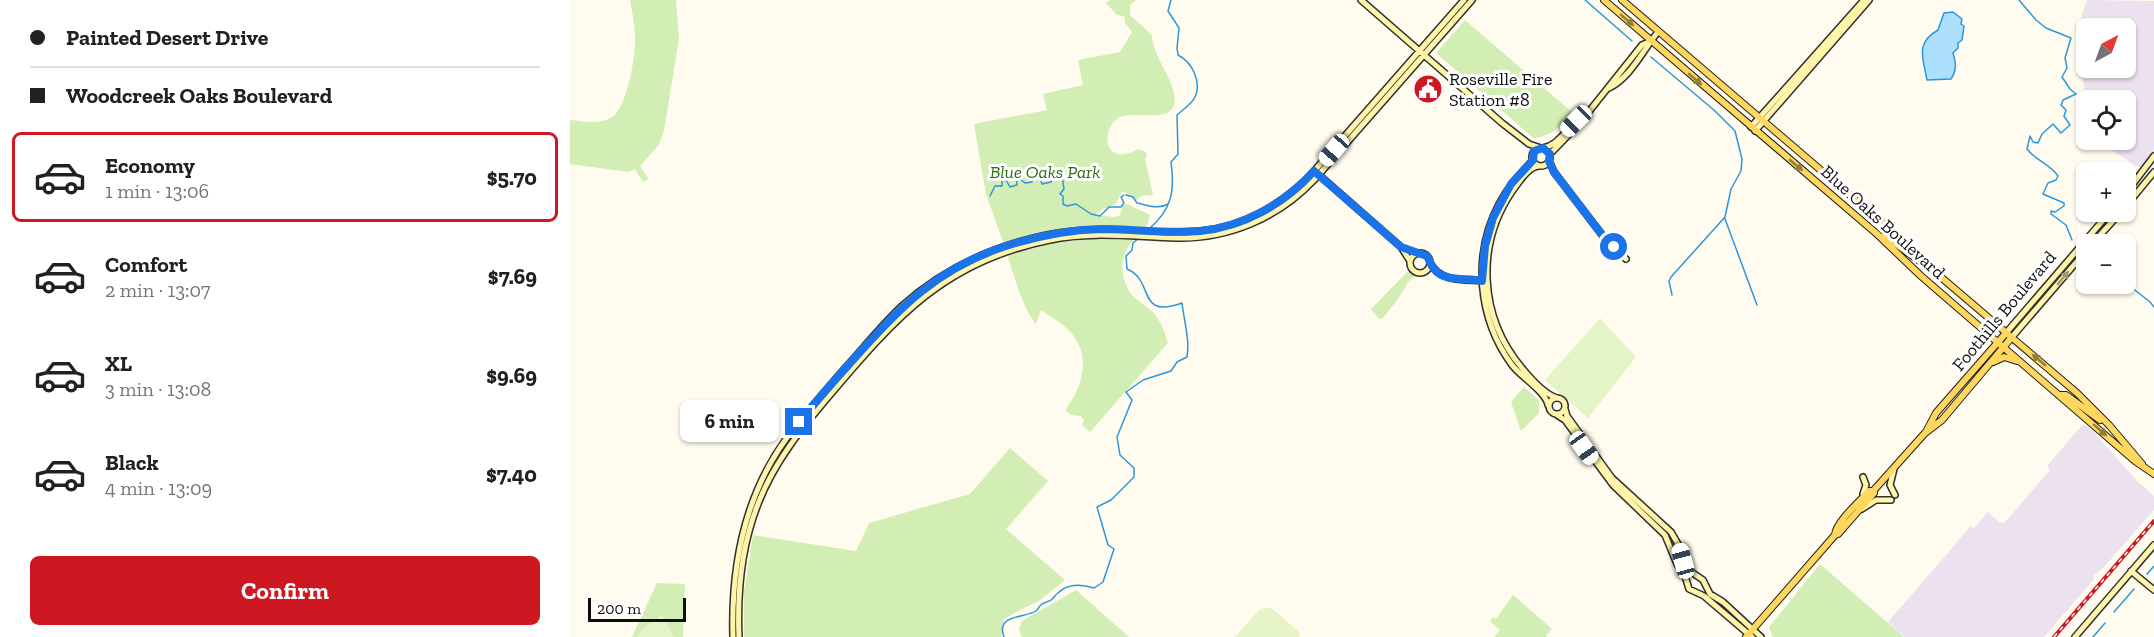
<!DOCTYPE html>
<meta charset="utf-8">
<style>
body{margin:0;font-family:"Zilla Slab",serif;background:#f6f6f6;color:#202124;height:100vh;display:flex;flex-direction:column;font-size:22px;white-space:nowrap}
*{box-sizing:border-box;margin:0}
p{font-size:20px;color:#757577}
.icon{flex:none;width:33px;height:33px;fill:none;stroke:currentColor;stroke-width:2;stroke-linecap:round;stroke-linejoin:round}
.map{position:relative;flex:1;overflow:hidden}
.panel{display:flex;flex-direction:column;background:#fff;width:570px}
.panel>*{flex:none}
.banner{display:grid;align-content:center;height:132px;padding:0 30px;background:#fff}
.needle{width:39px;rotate:41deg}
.fabs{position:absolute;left:1506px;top:18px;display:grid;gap:12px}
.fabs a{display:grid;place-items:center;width:60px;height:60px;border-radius:9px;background:#fff;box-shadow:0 2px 4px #0004;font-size:30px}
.scale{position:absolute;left:18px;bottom:15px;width:98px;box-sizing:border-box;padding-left:6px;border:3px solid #0e0e0e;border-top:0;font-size:16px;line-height:21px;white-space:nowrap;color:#0e0e0e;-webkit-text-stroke:4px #fff;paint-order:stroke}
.end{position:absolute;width:27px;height:27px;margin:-14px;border:8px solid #1a73e8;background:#fff;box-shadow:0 0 0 3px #fff}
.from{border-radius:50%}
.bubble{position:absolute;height:42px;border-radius:9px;background:#fff;box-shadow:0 2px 4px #0004;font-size:20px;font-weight:800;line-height:42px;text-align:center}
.car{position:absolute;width:18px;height:36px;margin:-18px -9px;border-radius:8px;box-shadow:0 0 4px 2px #0007;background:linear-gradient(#fff 24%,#345 0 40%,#fff 0 76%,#345 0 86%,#fff 0)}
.banner b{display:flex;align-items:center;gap:21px;height:57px;font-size:22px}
.banner b+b{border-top:2px solid #e0e0e0}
.banner i{width:15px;height:15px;background:#202124}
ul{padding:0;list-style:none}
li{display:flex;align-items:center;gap:18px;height:90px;margin:0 12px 9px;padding:0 18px;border:3px solid transparent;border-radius:9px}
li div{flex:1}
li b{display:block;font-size:22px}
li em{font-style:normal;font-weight:800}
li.on{border-color:#cd1721}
li>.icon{width:54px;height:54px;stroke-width:1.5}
.primary-button{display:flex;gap:12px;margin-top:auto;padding:12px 30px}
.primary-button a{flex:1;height:69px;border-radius:9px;background:#cd1721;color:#fff;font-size:24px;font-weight:800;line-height:69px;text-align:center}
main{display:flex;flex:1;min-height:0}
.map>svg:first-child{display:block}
.industrial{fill:#ece1ee;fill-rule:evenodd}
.green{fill:#d2eeb4}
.pitch{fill:#e5f4c7}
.water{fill:#ade0fd;stroke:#2c97dc;stroke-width:1.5}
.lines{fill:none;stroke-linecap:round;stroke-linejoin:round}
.stream{stroke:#2c97dc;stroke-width:1.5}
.secondary-casing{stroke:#303030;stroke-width:8}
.primary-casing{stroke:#1f1f1f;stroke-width:8}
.secondary{stroke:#fff5aa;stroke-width:5}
.primary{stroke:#ffd75f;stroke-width:6}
.rail-casing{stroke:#cd1721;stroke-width:4}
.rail{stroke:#fff;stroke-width:1.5;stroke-dasharray:4.5;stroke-linecap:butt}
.oneway{fill:#937d3b}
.oneway2{fill:#9f996c}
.route{stroke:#1a73e8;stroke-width:8}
.labels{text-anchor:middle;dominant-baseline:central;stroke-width:6;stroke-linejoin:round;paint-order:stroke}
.poi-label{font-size:18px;fill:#0e0e0e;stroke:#fff;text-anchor:start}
.park-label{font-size:18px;font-style:italic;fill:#296d17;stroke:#fff}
.street-label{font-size:18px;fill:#0e0e0e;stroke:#fff}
</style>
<main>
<section class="panel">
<div class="banner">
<b><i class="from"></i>Painted Desert Drive</b>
<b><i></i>Woodcreek Oaks Boulevard</b>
</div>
<ul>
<li class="on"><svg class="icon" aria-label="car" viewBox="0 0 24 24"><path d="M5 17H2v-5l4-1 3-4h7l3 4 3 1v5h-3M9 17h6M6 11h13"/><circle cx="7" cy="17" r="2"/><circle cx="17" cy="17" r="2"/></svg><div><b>Economy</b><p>1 min · 13:06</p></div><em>$5.70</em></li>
<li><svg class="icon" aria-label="car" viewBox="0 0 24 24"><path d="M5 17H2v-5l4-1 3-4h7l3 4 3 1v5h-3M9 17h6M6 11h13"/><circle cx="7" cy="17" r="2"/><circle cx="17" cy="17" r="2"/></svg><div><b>Comfort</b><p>2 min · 13:07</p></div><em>$7.69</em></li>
<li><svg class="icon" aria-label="car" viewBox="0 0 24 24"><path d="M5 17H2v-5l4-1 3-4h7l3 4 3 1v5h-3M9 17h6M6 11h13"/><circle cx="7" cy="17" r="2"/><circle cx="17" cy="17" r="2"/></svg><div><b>XL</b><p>3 min · 13:08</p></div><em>$9.69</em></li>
<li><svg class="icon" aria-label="car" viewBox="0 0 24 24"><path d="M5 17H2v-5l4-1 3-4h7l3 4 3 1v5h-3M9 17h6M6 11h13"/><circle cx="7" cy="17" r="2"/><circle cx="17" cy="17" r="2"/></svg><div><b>Black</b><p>4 min · 13:09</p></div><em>$7.40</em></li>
</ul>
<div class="primary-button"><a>Confirm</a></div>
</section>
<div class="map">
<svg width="1584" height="637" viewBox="0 0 1584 637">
<rect width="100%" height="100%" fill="#fffcef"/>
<path class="industrial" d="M1517,0L1584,1V150L1572,169L1525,140H1556V100H1516V134L1510,130L1515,95L1505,26L1510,21ZM1516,28H1556V68H1516Z
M1513,424L1519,427L1568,482L1584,496V510L1534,567L1523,576L1524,579L1474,637H1335L1318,622L1401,526L1404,528L1418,512L1430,523L1435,522L1480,470L1477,466Z"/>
<path class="green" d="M60,0H106L109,39L94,131L88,146L70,166L79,179L73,182L65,169L58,172L0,164V120C13,121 30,125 42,117C57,108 66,55 65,37C65,25 62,12 60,0Z
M540,0H566L560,5V15L582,35C582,58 609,83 604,105C600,123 560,110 548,118C530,131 534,168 568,149L576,152L577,156L575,159L583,195L571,196L567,200L552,191L546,204L533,209L525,215L545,217L550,215L553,205L557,204L580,215L578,223L574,228L530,227L493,230L433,242L416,194L404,124L477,110L473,94L513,85L508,60L550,52L562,32L555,23L554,16L547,15L536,3Z
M895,20L1003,113C992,126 980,137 963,138L866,53Z
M523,239H564C550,254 549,273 559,291C564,300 577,305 584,313C591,322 595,332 598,343L520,432L512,425L514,420L511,416L501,415L495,410C515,384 523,350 494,326C487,320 478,315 471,310L466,324C451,305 446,280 438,258L440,254L446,252L491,242Z
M839,270L846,275L839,281L828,299L812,319H809L801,309Z
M954,387L969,400V413L951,431L941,402Z
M440,448L478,481L436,529L495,580L469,601L448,611L434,619L431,637H174V591L183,535L286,551L299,523L400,494Z
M1250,564L1334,637H1203L1199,627Z
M87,583L115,584L113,637H62Z
M506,590L559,637H452L449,629L452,621Z
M943,595L982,629L976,635L977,637H924L930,630L920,621L923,617L926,619Z"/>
<path class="pitch" d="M1030,318L1066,357L1018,418L975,380Z
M697,607L704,610L729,632L730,637H665L689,610Z
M92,615L104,637H68L73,628Z"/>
<path class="water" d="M1383,12L1392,19L1391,24L1394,26L1392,40L1388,43V48L1383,53C1386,63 1387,70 1381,79L1357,80C1353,58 1345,43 1368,30L1374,13Z"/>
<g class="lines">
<path class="stream" d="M1015,0L1062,41
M1449,0L1466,20L1476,28L1501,38L1495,58L1497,68L1492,77L1500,89L1506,94L1493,100L1491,105L1496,110L1494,116L1500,125L1491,133L1483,124L1472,134L1468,143L1463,142L1460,136L1457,149C1466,161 1480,164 1488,176L1486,180L1478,183L1473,194L1494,203V206L1485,212L1481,211V214L1496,225L1502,240
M1081,57L1145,111L1165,131L1172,159L1171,171L1161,189L1155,217L1101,277L1099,281L1102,295
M556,195L563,197L567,203C577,205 588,210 598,204
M420,196L425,186H432V181L434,180H436L440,187L447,185V180L450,179L455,183L462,182V175L470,174L476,175L471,181L472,184L481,182L485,176L492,175L494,189L490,194L493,196V204L497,206L506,204L521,214L530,216L539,207H551L554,203L551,197L554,195
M1155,219L1187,305
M579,229C602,209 605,191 601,162L608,154L607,115C612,110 622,104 625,97C632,82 622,62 608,55L607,48L609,28L598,11L601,0
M1556,283L1580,302L1584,307
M1577,574L1584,566
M1544,612L1564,589
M434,637C425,614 456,618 466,611C470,607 468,607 472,604C474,603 480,601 481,600C484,598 485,595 488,593C498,583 511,584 524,588L533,582L544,549L538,545L527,507L541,500L564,477V468L550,455L547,437L562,400L556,392L573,380L601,371L607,362L617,357C620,340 614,321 612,303C566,320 585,280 557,269L556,256L562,250L563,243L569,238
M1523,637L1535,623"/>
<g class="secondary-casing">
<path id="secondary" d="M791,0L932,123L959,144L971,148
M1039,88C1061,77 1073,50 1088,32
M1181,127L1294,0
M1185,131L1299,0
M973,148C990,145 997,126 1012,118
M962 157a9 9 0 1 1 18 0a9 9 0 1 1-18 0Z
M980,154L1009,124L1072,45L1081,41
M963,160C950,174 938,187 929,204C902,255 908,319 942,365C951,377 976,392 978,405
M979,161L984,172L1036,240L1056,259
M969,166C958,167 950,181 943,190C905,245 909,317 952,368C961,379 974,394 987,398
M748,174L831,247L840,261
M1556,193L1584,156
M1556,206L1584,172
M1522,244L1551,212
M840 263a10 10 0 1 1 20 0a10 10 0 1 1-20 0Z
M861,264C871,283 897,279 915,281
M1436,333L1540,212
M1442,337L1516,251
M979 406a8 8 0 1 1 16 0a8 8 0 1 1-16 0Z
M995,409L997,416L1042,478L1101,532L1108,544L1117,569L1133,580L1140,594L1153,602L1191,637
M987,415L995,420L1043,485L1095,535L1107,564L1115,576L1119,589L1134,596L1182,637
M1324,469L1320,485L1325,495
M1293,477L1296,485L1293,494
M1292,509L1306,500H1321
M1561,571L1584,590
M163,637C161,567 174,497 216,439C235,414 256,390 277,366C295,346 312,325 332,306C373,269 423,246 477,235C528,224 579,236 631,231C672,227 709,206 738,178L894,0
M169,637C167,591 171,547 188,504C204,462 232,428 260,395C326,317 375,261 480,240C522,231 564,237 606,238C659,239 708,218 744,180L902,0
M1505,637L1584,545"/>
</g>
<g class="primary-casing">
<path id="primary" d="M1034,0L1307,234L1351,276L1565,461L1584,474
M1052,0L1309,220L1359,267L1507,393L1539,425L1572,464
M1313,237L1322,241L1351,262
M1423,362L1434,357L1447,361
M1489,395H1496L1530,420
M1356,432L1366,413L1436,333
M1265,535C1266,522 1290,501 1299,491H1304
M1176,637L1265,535L1268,534L1304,493V490L1355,433L1372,420L1442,337"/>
</g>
<use href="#secondary" class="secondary"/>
<use href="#primary" class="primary"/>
<g class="rail-casing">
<path id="rail" d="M1484,637L1584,521"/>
</g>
<use href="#rail" class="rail"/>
</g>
<defs><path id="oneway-solid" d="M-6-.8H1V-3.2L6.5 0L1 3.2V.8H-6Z" transform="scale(1.5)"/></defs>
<g class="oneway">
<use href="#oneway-solid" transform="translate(1057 20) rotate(41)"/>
<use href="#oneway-solid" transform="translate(1125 79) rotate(41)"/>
<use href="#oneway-solid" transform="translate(1226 165) rotate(40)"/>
<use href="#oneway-solid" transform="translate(1469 360) rotate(-140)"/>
<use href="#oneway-solid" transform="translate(1530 430) rotate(41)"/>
</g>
<use class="oneway2" href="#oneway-solid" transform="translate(1493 278) rotate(-50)"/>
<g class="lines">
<path class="route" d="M229,422C246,401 264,381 282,361C329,308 367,268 436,246C467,236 498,230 530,229C563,229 597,234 630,231C674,227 715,203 744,171L831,247L857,256C860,260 860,265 864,269C875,283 897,277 912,281L915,246L923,218L941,184L963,160L964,151L973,148L980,154L979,161L984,172L1036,240L1044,247"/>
</g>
<defs>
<g id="civic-disc" transform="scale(1.5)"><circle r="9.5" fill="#cd1721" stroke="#fff"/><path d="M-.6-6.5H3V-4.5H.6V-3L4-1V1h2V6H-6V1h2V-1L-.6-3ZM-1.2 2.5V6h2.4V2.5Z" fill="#fff"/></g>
</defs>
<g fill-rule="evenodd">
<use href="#civic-disc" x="858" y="89"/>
</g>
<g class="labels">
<g class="poi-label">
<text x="879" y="79">Roseville Fire<tspan x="879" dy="21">Station #8</tspan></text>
</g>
<g class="park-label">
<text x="475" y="172">Blue Oaks Park</text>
</g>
<g class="street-label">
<text transform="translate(1313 222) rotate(42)">Blue Oaks Boulevard</text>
<text transform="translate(1434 311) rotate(-50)">Foothills Boulevard</text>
</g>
</g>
</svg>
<div class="fabs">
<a><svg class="needle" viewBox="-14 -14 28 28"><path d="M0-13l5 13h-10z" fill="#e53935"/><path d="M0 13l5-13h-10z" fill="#757577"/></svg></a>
<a><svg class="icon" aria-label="locate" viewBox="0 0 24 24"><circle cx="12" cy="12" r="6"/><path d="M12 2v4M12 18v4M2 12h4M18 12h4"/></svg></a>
<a>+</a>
<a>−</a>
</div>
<div class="scale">200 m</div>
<i class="end from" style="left:1044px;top:247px"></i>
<i class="end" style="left:229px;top:422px"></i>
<div class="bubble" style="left:110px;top:400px;width:99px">6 min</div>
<i class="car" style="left:1006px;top:121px;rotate:225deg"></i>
<i class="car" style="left:764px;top:150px;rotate:221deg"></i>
<i class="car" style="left:1014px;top:448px;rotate:145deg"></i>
<i class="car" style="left:1113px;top:561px;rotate:345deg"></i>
</div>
</main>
